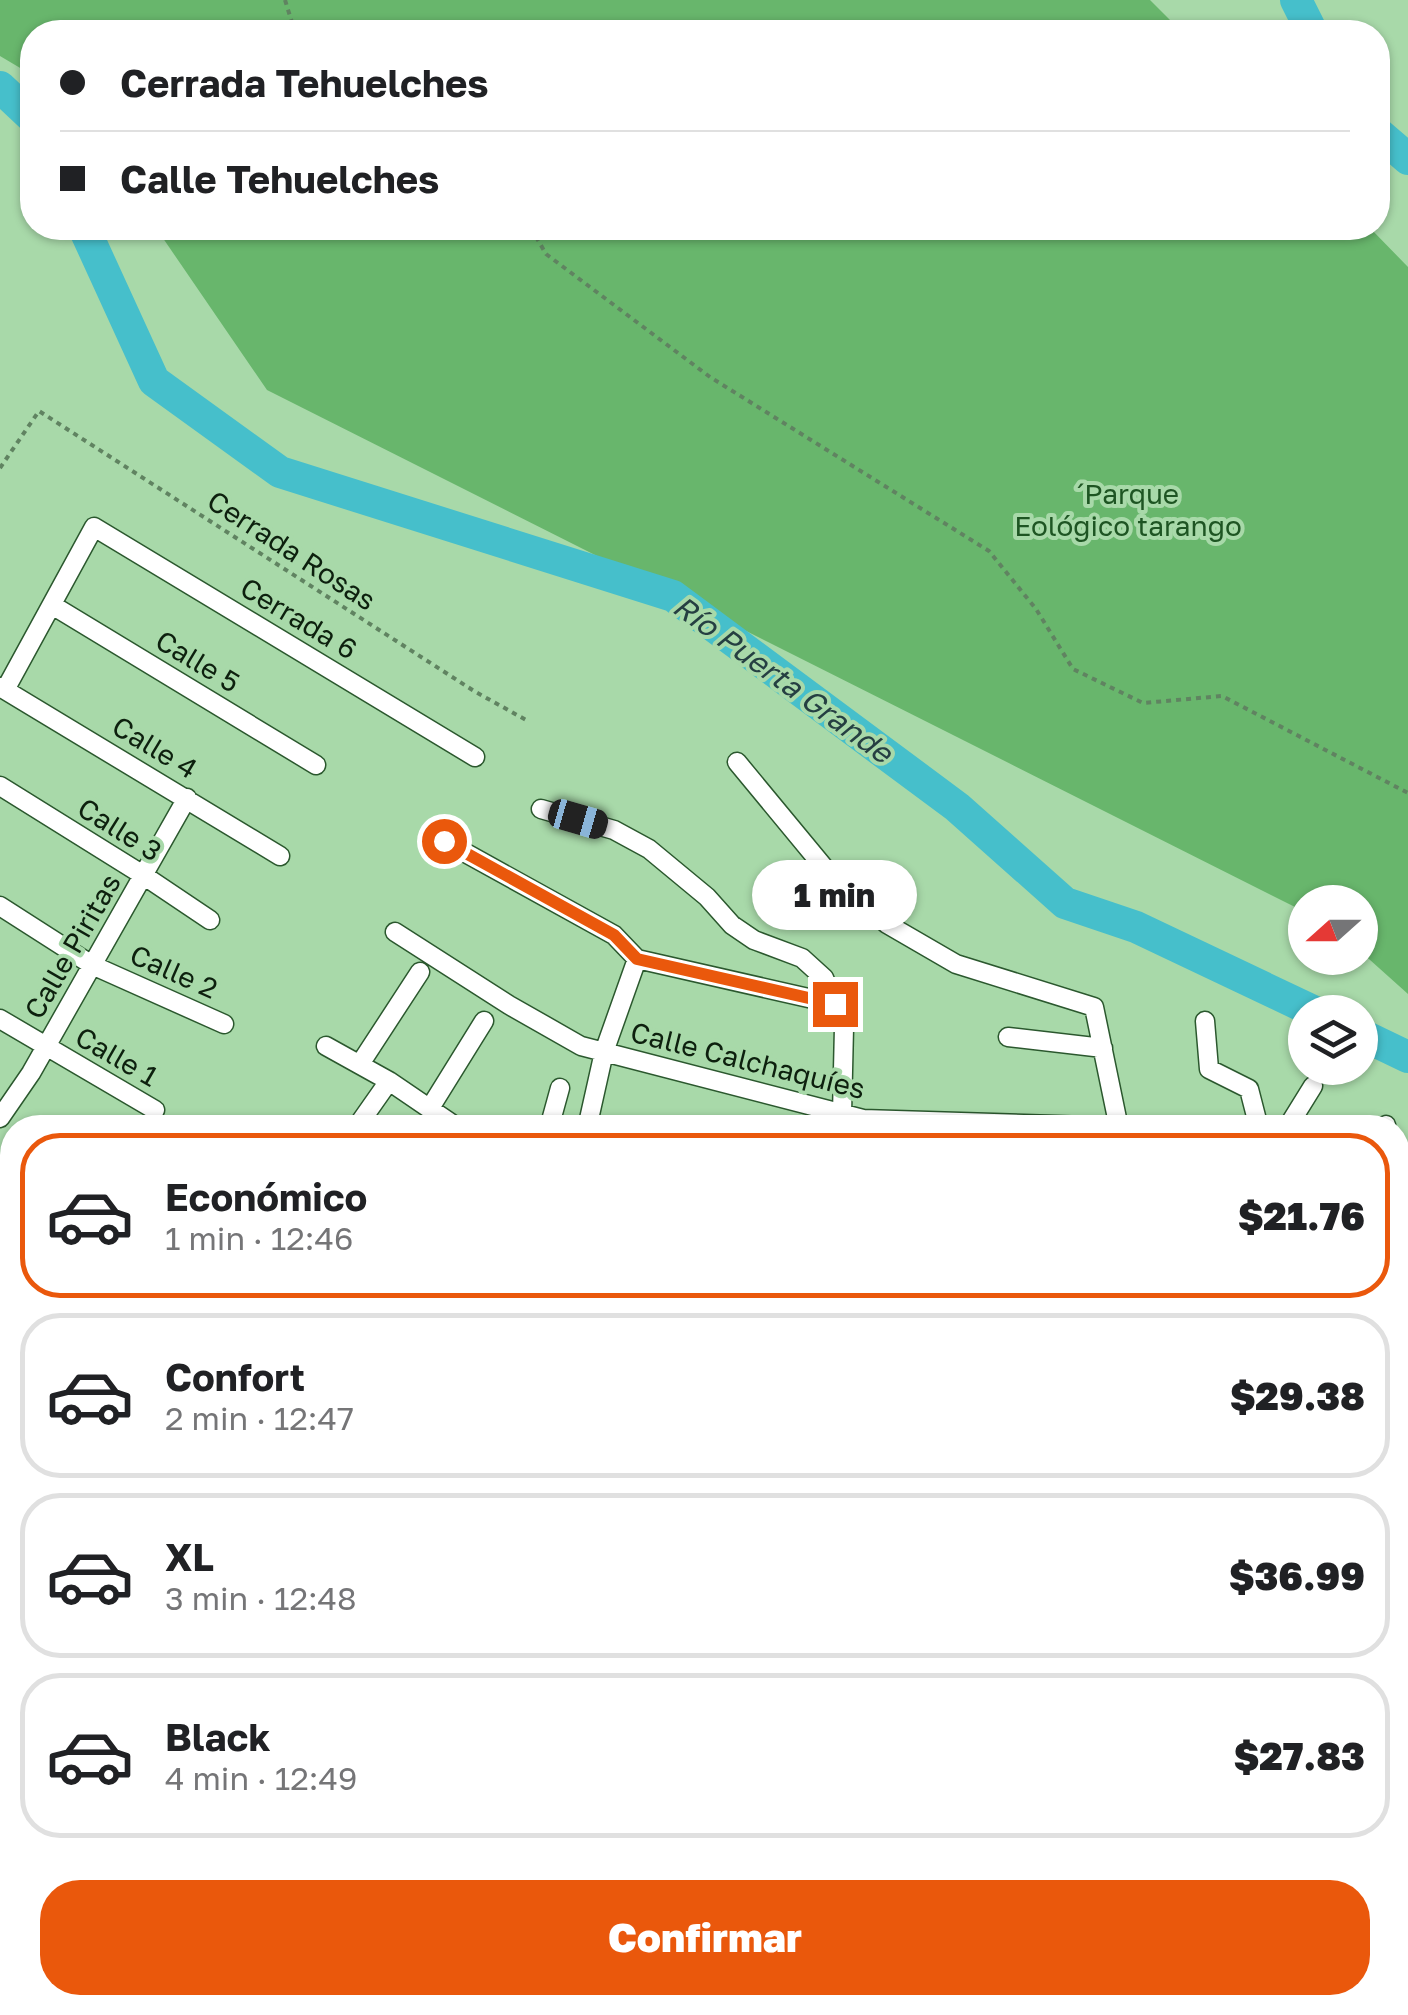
<!DOCTYPE html>
<html lang="es">
<meta charset="utf-8">
<style>
body{margin:0;font-family:"Golos Text",sans-serif;background:#f2f2f2;color:#202124;height:100vh;display:flex;flex-direction:column;font-size:38px;white-space:nowrap}
*{box-sizing:border-box;margin:0}
p{font-size:32px;color:#757577}
.icon{flex:none;width:55px;height:55px;fill:none;stroke:currentColor;stroke-width:2;stroke-linecap:round;stroke-linejoin:round}
.map{position:relative;flex:1;overflow:hidden}
.sheet{position:absolute;left:0px;top:1115px;width:1410px;height:900px;display:flex;flex-direction:column;background:#fff;border-radius:40px 40px 0 0;box-shadow:0 2px 8px #0004}
.sheet>*{flex:none}
.top-card{position:absolute;left:20px;top:20px;width:1370px;height:220px;border-radius:40px;box-shadow:0 2px 8px #0004;display:grid;align-content:center;height:220px;padding:0 40px;background:#fff}
.needle{width:65px;rotate:249deg}
.controls{position:absolute;left:1288px;top:885px;display:grid;gap:20px}
.controls a{display:grid;place-items:center;width:90px;height:90px;border-radius:50%;background:#fff;box-shadow:0 2px 8px #0004;font-size:50px}
.end{position:absolute;width:45px;height:45px;margin:-22px;border:12px solid #ea580c;background:#fff;box-shadow:0 0 0 5px #fff}
.from{border-radius:50%}
.bubble{position:absolute;height:70px;border-radius:35px;background:#fff;box-shadow:0 2px 8px #0004;font-size:32px;font-weight:800;line-height:70px;text-align:center}
.car{position:absolute;width:30px;height:60px;margin:-30px -15px;border-radius:12px;box-shadow:0 0 8px 2px #0007;background:linear-gradient(#222 24%,#8ab4d8 0 40%,#222 0 76%,#8ab4d8 0 86%,#222 0)}
.top-card b{display:flex;align-items:center;gap:35px;height:95px;font-size:38px}
.top-card b+b{border-top:2px solid #e0e0e0}
.top-card i{width:25px;height:25px;background:#202124}
ul{padding:18px 0 0;list-style:none}
li{display:flex;align-items:center;gap:30px;height:165px;margin:0 20px 15px;padding:0 20px;border:5px solid #e0e0e0;border-radius:40px}
li div{flex:1}
li b{display:block;font-size:38px}
li em{font-style:normal;font-weight:800}
li.selected{border-color:#ea580c}
li>.icon{width:90px;height:90px;stroke-width:1.5}
.primary-button{display:flex;gap:20px;margin-top:auto;padding:20px 40px}
.primary-button a{flex:1;height:115px;border-radius:40px;background:#ea580c;color:#fff;font-size:40px;font-weight:800;line-height:115px;text-align:center}
.map>svg:first-child{display:block}
.green{fill:#68b66c}
.lines{fill:none;stroke-linecap:round;stroke-linejoin:round}
.river{stroke:#46bfcb;stroke-width:32}
.street-casing{stroke:#2b582e;stroke-width:21}
.secondary-casing{stroke:#2b582e;stroke-width:31}
.path{stroke:#608361;stroke-width:4;stroke-dasharray:5 5;stroke-linecap:butt}
.street{stroke:#fff;stroke-width:18}
.secondary{stroke:#fff;stroke-width:28}
.route{stroke:#ea580c;stroke-width:12}
.labels{text-anchor:middle;dominant-baseline:central;stroke-width:8;stroke-linejoin:round;paint-order:stroke}
.park-label{font-size:28px;fill:#1e5523;stroke:#a8d9a9}
.street-label{font-size:28px;fill:#0d200e;stroke:#a8d9a9}
.water-label{font-size:30px;font-style:italic;fill:#253f42;stroke:#a8d9a9}
</style>
<div class="map">
<svg width="1408" height="2015" viewBox="0 0 1408 2015">
<rect width="100%" height="100%" fill="#a8d9a9"/>
<path class="green" d="M0,0H1150L1182,32H32V75L0,56Z
M156,228H1370L1408,267V994L1360,951V902H1305V912L267,390Z"/>
<g class="lines">
<path class="river" d="M1296,0L1312,32
M0,87L32,117
M1378,133L1408,159
M84,228L154,381L280,472L673,596L957,807L1065,903L1136,927L1315,1012
M1360,1034L1408,1057"/>
<g class="street-casing">
<path id="street" d="M52,605L316,765
M0,687L280,856
M5,690L94,527L475,757
M737,762L832,877L887,924L956,964L1094,1007L1119,1128
M0,786L143,875L210,920
M541,809L614,830L649,849L707,897L732,925L754,940L802,958L824,978L844,1027L842,1114
M444,841L614,935L637,959
M0,906L92,965L224,1024
M395,932L509,1005L581,1046L863,1119L1119,1127
M637,959L835,1004
M0,1019L155,1110
M1205,1021L1209,1069L1249,1089L1259,1128
M1008,1037L1103,1048
M326,1046L389,1081L458,1128
M360,1064L420,972
M430,1108L484,1021
M0,1118L31,1073L187,798
M356,1128L389,1081
M549,1128L560,1088
M587,1128L604,1052L637,959
M1287,1128L1313,1086
M1384,1128L1386,1125
M1398,1199L1408,1179
M1398,1225L1408,1230
M1398,1322L1408,1307
M1398,1525L1408,1510
M1398,1677L1408,1620
M1398,1956L1408,1958
M60,2015L70,2002
M210,2015L218,2002
M339,2015L348,2002
M450,2015L459,2002
M569,2015L578,2002
M788,2015L789,2002
M845,2015V2002
M1034,2015L1035,2002
M1144,2015L1146,2002
M1237,2015L1239,2002
M1330,2015L1333,2002"/>
</g>
<g class="secondary-casing">
<path id="secondary" d="M0,1904L12,1914
M137,2002L155,2015"/>
</g>
<path class="path" d="M285,0L295,32
M531,228L546,254L710,377L989,551L1036,609L1073,669L1143,703L1222,696L1408,793
M0,468L39,411L474,691L526,720"/>
<use href="#street" class="street"/>
<use href="#secondary" class="secondary"/>
</g>
<g class="lines">
<path class="route" d="M444,841L614,935L637,959L835,1004"/>
</g>
<g class="labels">
<g class="park-label">
<text x="1128" y="493">´Parque<tspan x="1128" dy="32">Eológico tarango</tspan></text>
</g>
<g class="street-label">
<text transform="translate(292 550) rotate(33)">Cerrada Rosas</text>
<text transform="translate(299 618) rotate(31)">Cerrada 6</text>
<text transform="translate(198 661) rotate(31)">Calle 5</text>
<text transform="translate(155 747) rotate(31)">Calle 4</text>
<text transform="translate(120 829) rotate(32)">Calle 3</text>
<text transform="translate(72 946) rotate(-60)">Calle Piritas</text>
<text transform="translate(174 971) rotate(24)">Calle 2</text>
<text transform="translate(117 1056) rotate(30)">Calle 1</text>
<text transform="translate(748 1060) rotate(14)">Calle Calchaquíes</text>
</g>
<g class="water-label">
<text transform="translate(783 679) rotate(36)">Río Puerta Grande</text>
</g>
</g>
</svg>
<div class="controls">
<a><svg class="needle" viewBox="-14 -14 28 28"><path d="M0-13l5 13h-10z" fill="#e53935"/><path d="M0 13l5-13h-10z" fill="#757577"/></svg></a>
<a><svg class="icon" aria-label="layers" viewBox="0 0 24 24"><path d="M12 4l9 5-9 5-9-5zM3 14l9 5 9-5"/></svg></a>
</div>
<i class="end from" style="left:444px;top:841px"></i>
<i class="end" style="left:835px;top:1004px"></i>
<div class="bubble" style="left:752px;top:860px;width:165px">1 min</div>
<i class="car" style="left:578px;top:819px;rotate:106deg"></i>
<div class="top-card">
<b><i class="from"></i>Cerrada Tehuelches</b>
<b><i></i>Calle Tehuelches</b>
</div>
<section class="sheet">
<ul>
<li class="selected"><svg class="icon" aria-label="car" viewBox="0 0 24 24"><path d="M5 17H2v-5l4-1 3-4h7l3 4 3 1v5h-3M9 17h6M6 11h13"/><circle cx="7" cy="17" r="2"/><circle cx="17" cy="17" r="2"/></svg><div><b>Económico</b><p>1 min · 12:46</p></div><em>$21.76</em></li>
<li><svg class="icon" aria-label="car" viewBox="0 0 24 24"><path d="M5 17H2v-5l4-1 3-4h7l3 4 3 1v5h-3M9 17h6M6 11h13"/><circle cx="7" cy="17" r="2"/><circle cx="17" cy="17" r="2"/></svg><div><b>Confort</b><p>2 min · 12:47</p></div><em>$29.38</em></li>
<li><svg class="icon" aria-label="car" viewBox="0 0 24 24"><path d="M5 17H2v-5l4-1 3-4h7l3 4 3 1v5h-3M9 17h6M6 11h13"/><circle cx="7" cy="17" r="2"/><circle cx="17" cy="17" r="2"/></svg><div><b>XL</b><p>3 min · 12:48</p></div><em>$36.99</em></li>
<li><svg class="icon" aria-label="car" viewBox="0 0 24 24"><path d="M5 17H2v-5l4-1 3-4h7l3 4 3 1v5h-3M9 17h6M6 11h13"/><circle cx="7" cy="17" r="2"/><circle cx="17" cy="17" r="2"/></svg><div><b>Black</b><p>4 min · 12:49</p></div><em>$27.83</em></li>
</ul>
<div class="primary-button"><a>Confirmar</a></div>
</section>
</div>
